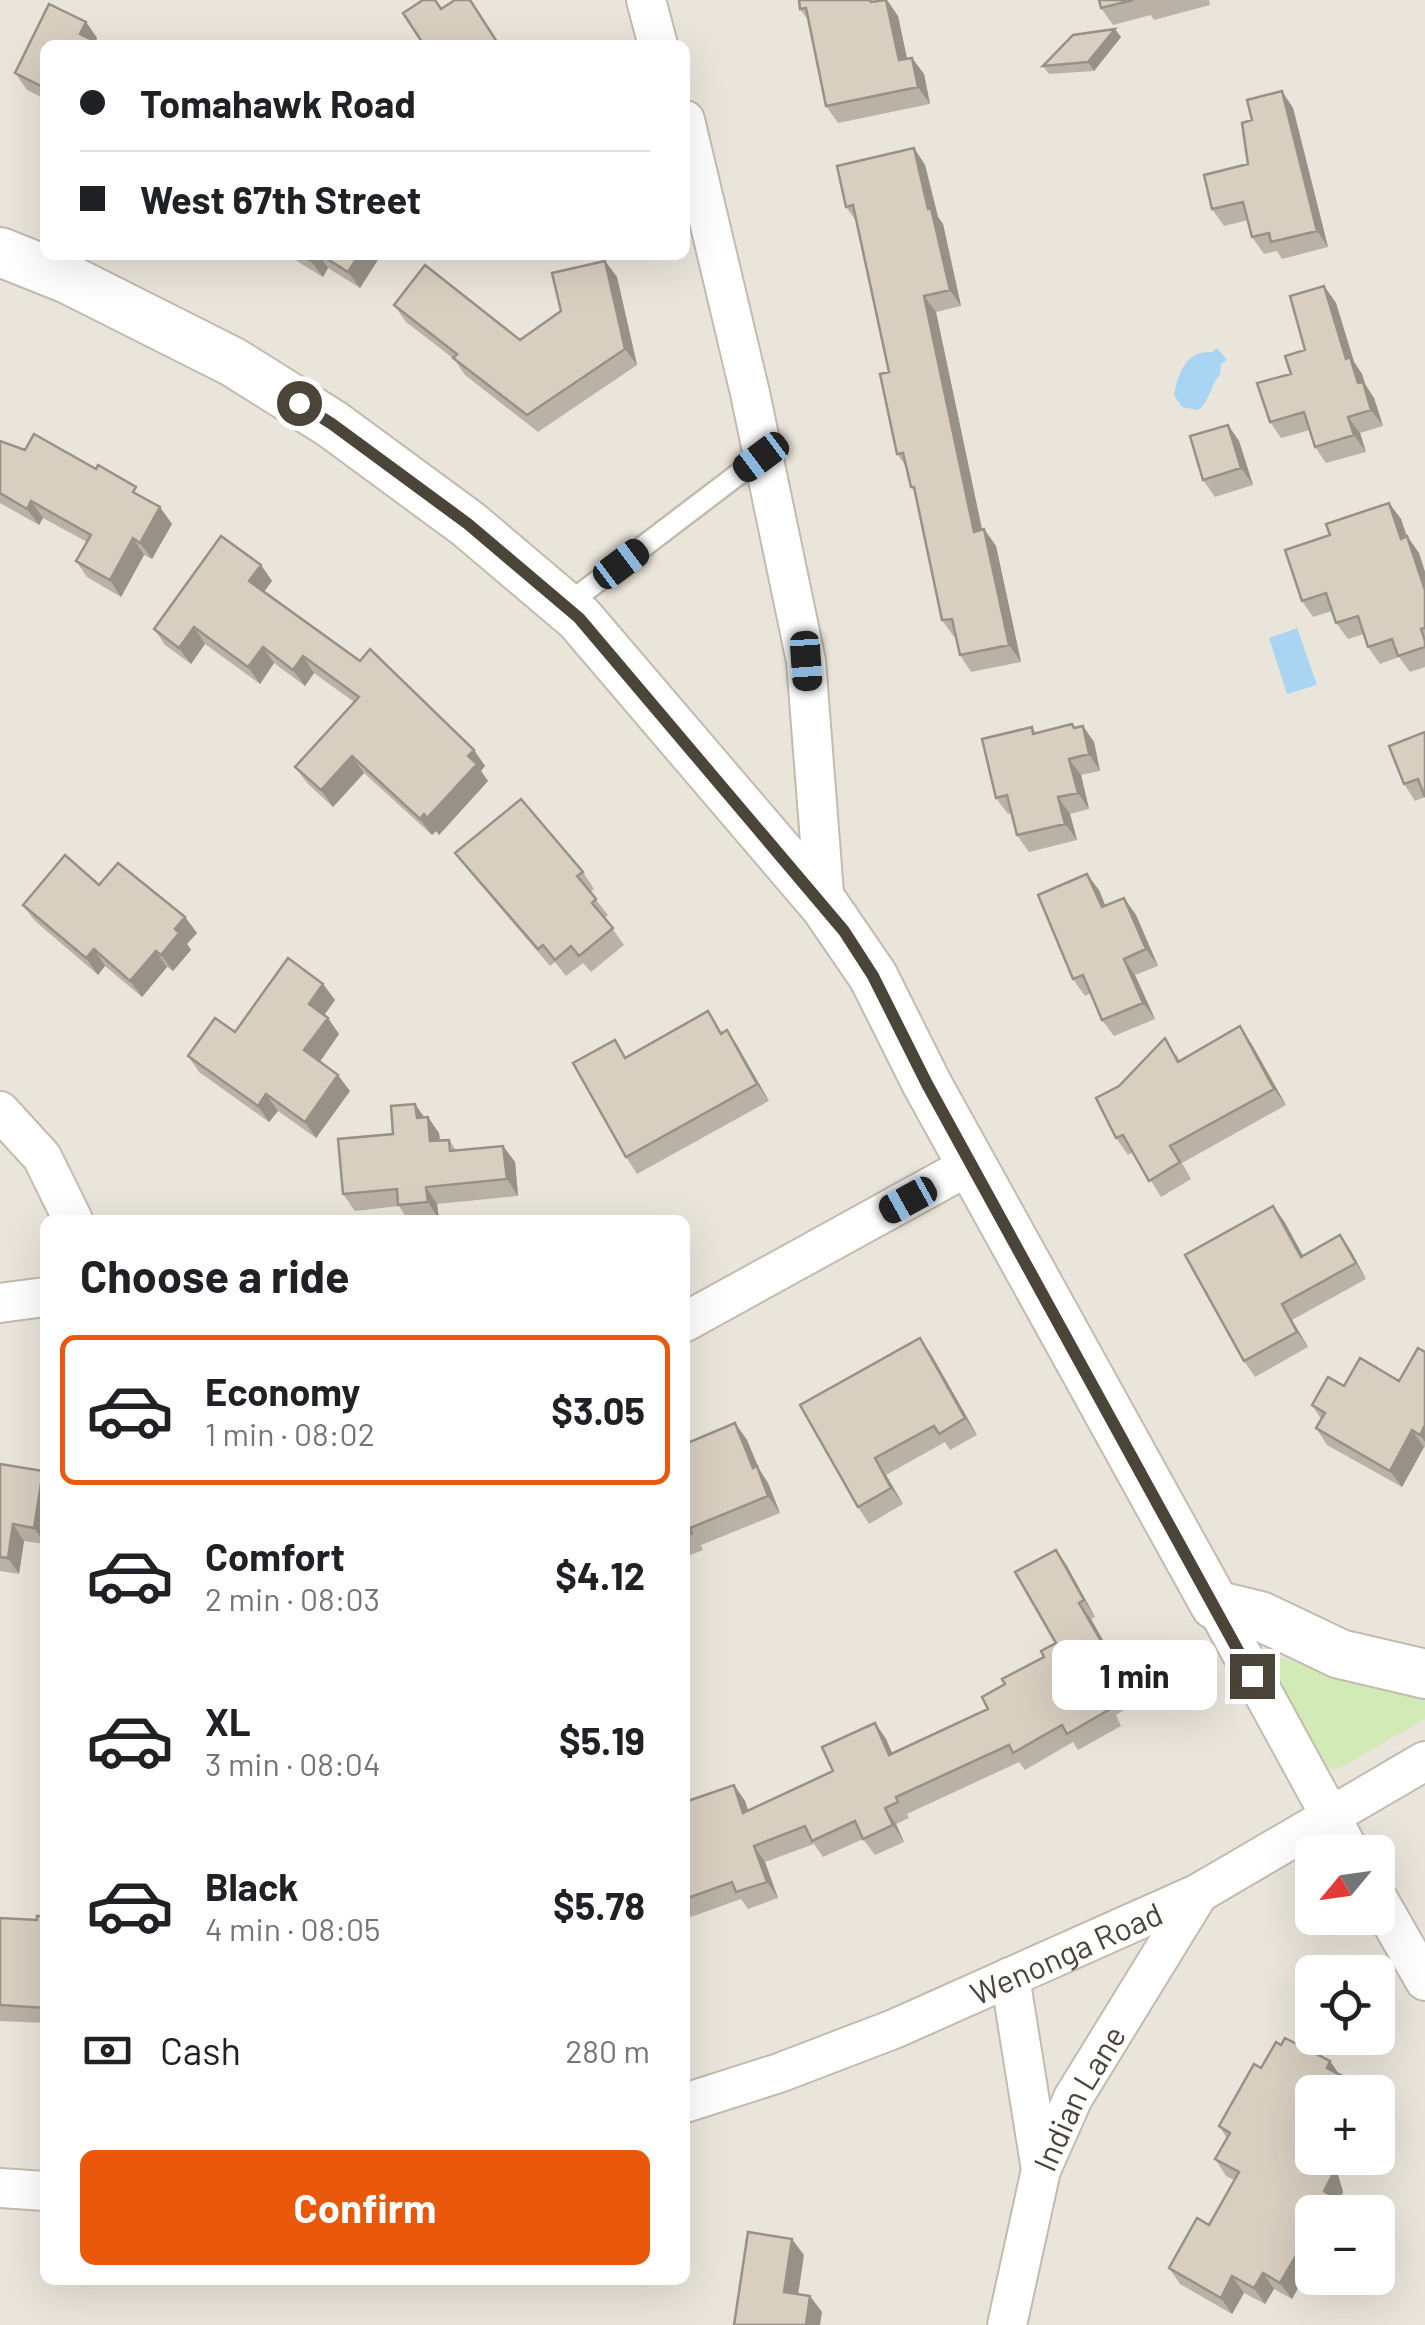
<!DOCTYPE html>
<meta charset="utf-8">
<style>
body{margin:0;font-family:Barlow,sans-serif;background:#f2f2f2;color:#202124;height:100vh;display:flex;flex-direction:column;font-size:38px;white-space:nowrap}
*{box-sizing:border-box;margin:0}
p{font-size:32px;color:#757577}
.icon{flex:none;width:55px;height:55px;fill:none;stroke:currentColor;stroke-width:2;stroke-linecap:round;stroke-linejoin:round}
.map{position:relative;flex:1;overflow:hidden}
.drawer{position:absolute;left:40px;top:1215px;width:650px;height:1070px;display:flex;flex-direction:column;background:#fff;border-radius:15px;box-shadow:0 10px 40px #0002}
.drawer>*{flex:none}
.banner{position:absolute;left:40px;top:40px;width:650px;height:220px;border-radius:15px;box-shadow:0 10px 40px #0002;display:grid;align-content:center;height:220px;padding:0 40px;background:#fff}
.needle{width:65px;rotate:241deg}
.fabs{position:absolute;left:1295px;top:1835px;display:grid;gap:20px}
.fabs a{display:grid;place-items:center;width:100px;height:100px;border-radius:15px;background:#fff;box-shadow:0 10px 40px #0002;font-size:50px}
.end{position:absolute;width:45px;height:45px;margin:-22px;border:12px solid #4b4439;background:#fff;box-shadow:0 0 0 5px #fff}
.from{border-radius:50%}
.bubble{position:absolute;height:70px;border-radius:15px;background:#fff;box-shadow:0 10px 40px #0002;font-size:32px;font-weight:700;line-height:70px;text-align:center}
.car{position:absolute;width:30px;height:60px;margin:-30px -15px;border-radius:12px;box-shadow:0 0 8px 2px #0007;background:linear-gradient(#222 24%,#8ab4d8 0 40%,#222 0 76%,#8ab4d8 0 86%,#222 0)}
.banner b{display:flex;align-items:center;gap:35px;height:95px;font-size:38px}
.banner b+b{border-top:2px solid #e0e0e0}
.banner i{width:25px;height:25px;background:#202124}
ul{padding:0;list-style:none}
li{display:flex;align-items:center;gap:30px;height:150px;margin:0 20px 15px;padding:0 20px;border:5px solid transparent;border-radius:15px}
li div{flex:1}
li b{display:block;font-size:38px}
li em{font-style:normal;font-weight:700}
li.on{border-color:#ea580c}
li>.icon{width:90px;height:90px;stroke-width:1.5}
h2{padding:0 40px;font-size:45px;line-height:120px}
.pay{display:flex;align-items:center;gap:25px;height:110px;padding:0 40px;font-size:38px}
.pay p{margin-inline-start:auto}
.button{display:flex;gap:20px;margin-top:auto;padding:20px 40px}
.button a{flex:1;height:115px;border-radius:15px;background:#ea580c;color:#fff;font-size:40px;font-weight:700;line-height:115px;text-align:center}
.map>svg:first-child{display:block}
.residential{fill:#eae5da;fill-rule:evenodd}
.green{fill:#d2eab5}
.water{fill:#a9d4f2}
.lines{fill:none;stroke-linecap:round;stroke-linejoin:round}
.service-casing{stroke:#c2bbae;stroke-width:25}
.minor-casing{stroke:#c2bbae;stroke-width:42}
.tertiary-casing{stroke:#c2bbae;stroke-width:52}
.service{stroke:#fff;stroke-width:20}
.minor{stroke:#fff;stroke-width:38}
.tertiary{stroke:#fff;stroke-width:48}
.wall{fill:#bab2a6}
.shaded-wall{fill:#979187}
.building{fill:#d8cfc1;stroke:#979187;stroke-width:2.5}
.route{stroke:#4b4439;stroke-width:12}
.labels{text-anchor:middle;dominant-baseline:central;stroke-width:10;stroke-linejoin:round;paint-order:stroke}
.street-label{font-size:32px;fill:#4b4439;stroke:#fff}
</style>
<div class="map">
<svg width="1425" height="2325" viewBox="0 0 1425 2325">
<rect width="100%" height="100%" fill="#f6f3ec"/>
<path class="residential" d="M0,0H1425V2325H0ZM45,45H685V255H45ZM45,1220H685V2280H45ZM1312,1852H1378V1918H1312ZM1312,1972H1378V2038H1312ZM1312,2092H1378V2158H1312ZM1312,2212H1378V2278H1312Z"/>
<path class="green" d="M1280,1657L1367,1687L1425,1698V1719L1338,1769H1329L1271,1668L1270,1660Z"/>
<path class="water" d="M1217,348L1227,360L1221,364L1220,375C1208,388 1211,401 1198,410L1182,407L1174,395C1178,373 1186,350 1212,352Z
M1297,628L1317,685L1287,694L1269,638Z"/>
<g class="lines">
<g class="service-casing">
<path id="service" d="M565,606L761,457"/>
</g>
<g class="minor-casing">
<g id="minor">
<path d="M646,0L658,45"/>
<path d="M685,120L750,393L806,661L825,906"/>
<path d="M0,1111L42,1157L73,1220"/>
<path d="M0,1303L45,1297"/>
<path d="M685,1322L972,1164"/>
<path d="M1215,1605L1350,1852"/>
<path d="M1378,1899L1425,1981"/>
<path d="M1010,1977L1041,2170"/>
<path id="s1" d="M685,2103L779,2073L894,2029L1199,1893L1425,1761"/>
<path d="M0,2188L45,2191"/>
<path id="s2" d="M1007,2325L1041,2170L1073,2098L1199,1893"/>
</g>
</g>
<g class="tertiary-casing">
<path id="tertiary" d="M0,252L68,279L233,362L332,424L468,524L579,618L825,906L873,976L927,1084L1215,1605L1260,1616L1340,1654L1425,1674"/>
</g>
<use href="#service" class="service"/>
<use href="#minor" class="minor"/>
<use href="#tertiary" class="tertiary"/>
</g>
<path class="wall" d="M1099,0H1209L1210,5L1154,20L1151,15L1113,25L1101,8Z
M878,1L898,16L907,59L912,58L924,74L930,104L838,123L826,106L808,20L800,9Z
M49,4L86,22L97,38L96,42L102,45H45V99L27,90L15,73Z
M1121,37L1094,71L1049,74L1043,66Z
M1293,108L1328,247L1282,259L1277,251L1264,254L1252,237L1248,220L1224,226L1212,209Z
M914,148L925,165L938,217L943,224L961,306L936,312L982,530L984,529L996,546L1021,662L971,672L960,655L956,636L954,637L942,620L916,494L911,487L906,466L897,454L889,372L857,222L846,207Z
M287,255H381L360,288L328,268L323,277Z
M605,261L617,277L637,365L538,432L465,375L454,359L406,322L394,305L520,340L561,311Z
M1324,286L1336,303L1354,362L1362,374L1365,384L1374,398L1383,426L1360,433L1366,452L1326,463L1315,447L1310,430L1281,438L1270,422L1305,350Z
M1228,425L1239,441L1253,485L1215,497L1203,480Z
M0,441L144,498L172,524L152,559L144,555L121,597L87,577L76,561L87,542L43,518L39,525L0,503Z
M1389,503L1401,519L1407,537L1419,553L1425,572V667L1410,672L1399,657L1380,664L1368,647L1364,634L1348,639L1336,623L1332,611L1313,617L1302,601L1330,535Z
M261,565L272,581L264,592L474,750L485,766L481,771L488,781L439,835L436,831L432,835L364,773L333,807L307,783L295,767L354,702L314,673L305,686L274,663L260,684L205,644L191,664L165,645L154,629Z
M1032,727L1036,733L1075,728L1094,742L1100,771L1081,775L1089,809L1070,814L1077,840L1029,852L1017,835L1012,813L1008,814L996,798Z
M1425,732V797L1415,801L1404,784Z
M455,853L583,872L594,889L590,892L608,915L605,918L624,945L591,972L583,963L566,976L555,962L550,966L467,869Z
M99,885L185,917L197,933L187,944L191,950L173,971L167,967L142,997L105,966L98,975L35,921L23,905Z
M1099,890L1105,906L1124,898L1136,915L1158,966L1135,975L1155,1019L1114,1036L1102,1020L1091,993L1085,996L1073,979Z
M323,984L335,1000L324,1015L339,1034L320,1062L350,1091L316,1138L278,1111L269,1122L199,1072L188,1056L235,1032Z
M727,1030L738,1047L769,1101L637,1174L626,1157L627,1057Z
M1251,1043L1286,1105L1182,1163L1191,1179L1161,1197L1133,1152L1128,1155L1116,1138L1176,1054L1180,1061Z
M424,1117L439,1133L440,1140H449L456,1150L503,1146L515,1162L518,1196L437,1204L439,1219L426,1220H408L399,1206L355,1211L343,1194L393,1134Z
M1284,1221L1303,1256L1351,1251L1366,1279L1292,1320L1308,1347L1255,1377L1244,1361Z
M1425,1352V1448L1424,1447L1402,1487L1327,1445L1316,1428L1321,1419L1312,1405L1344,1386L1399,1381Z
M931,1354L977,1435L950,1450L945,1442L886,1475L903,1504L869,1524L858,1507L800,1405Z
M735,1423L747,1440L759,1469L768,1483L780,1513L701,1545L703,1550L685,1557V1444Z
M0,1464L45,1474V1544L24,1541L19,1574L0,1571Z
M1056,1550L1067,1566L1095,1617L1091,1619L1130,1688L1127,1690L1134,1704L1116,1715L1121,1726L1078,1750L1073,1742L1025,1770L1019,1762L907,1814L909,1818L896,1824L904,1842L875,1855L863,1839L823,1857L814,1844L765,1862L778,1898L748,1909L741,1899L685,1919V1801L734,1785L745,1801L748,1810L833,1771L875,1723L886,1739L892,1753L988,1709L1005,1684L1044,1657L1056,1643Z
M45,1916V2023L0,2021V1918L37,1920Z
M1261,2068L1340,2075L1348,2079L1357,2092H1312V2158H1328L1327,2159L1338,2175L1343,2192L1339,2200L1355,2210L1357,2212H1312V2263L1292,2299L1274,2289L1265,2304L1244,2293L1232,2314L1180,2284L1169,2268L1209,2225L1234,2180L1226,2176L1215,2159L1227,2138L1219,2126Z"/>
<path class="shaded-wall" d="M887,0L898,16L911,77L899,60Z
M86,22L97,38L94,45L80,34Z
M1115,29L1121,37L1094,71L1088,62Z
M912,58L924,74L930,104L918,87Z
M1282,91L1293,108L1328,247L1317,231Z
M914,148L925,165L938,217L943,224L961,306L950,290Z
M315,255H319L328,268L323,277L311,261Z
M359,255H381L360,288L348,272Z
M605,261L617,277L637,365L625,349Z
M1324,286L1336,303L1354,362L1362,374L1365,384L1374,398L1383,426L1371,410L1346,359Z
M924,296L936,312L986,548L974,532Z
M1348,417L1360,433L1366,452L1354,435Z
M1228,425L1239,441L1253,485L1241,468Z
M31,501L43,518L39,525L27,509Z
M1389,503L1401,519L1413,555L1401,539Z
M160,507L172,524L152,559L140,543Z
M984,529L996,546L1021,662L1009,645Z
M1407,536L1419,553L1425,572V590Z
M133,538L144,555L121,597L110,580Z
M261,565L272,581L260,597L249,581Z
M194,627L205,644L191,664L179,648Z
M263,647L274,663L260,684L248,667Z
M303,656L314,673L305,686L293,670Z
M1083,726L1094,742L1100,771L1089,754Z
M474,750L485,766L481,771L488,781L439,835L427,818Z
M352,756L364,773L333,807L321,790Z
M1069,759L1081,775L1089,809L1078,793Z
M1058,797L1070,814L1077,840L1065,824Z
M424,814L436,831L432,835L420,819Z
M1087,874L1099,890L1113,924L1102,907Z
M1124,898L1136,915L1158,966L1146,949Z
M185,917L197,933L187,944L191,950L173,971L161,955L175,929Z
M94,949L105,966L98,975L86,958Z
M156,951L167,967L142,997L130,981Z
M1124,959L1135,975L1155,1019L1143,1003Z
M323,984L335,1000L320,1021L309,1004Z
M328,1018L339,1034L316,1067L304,1050Z
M1240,1026L1251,1043L1286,1105L1274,1089Z
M727,1030L738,1047L769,1101L757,1084Z
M338,1075L350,1091L316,1138L305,1122Z
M266,1094L278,1111L269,1122L258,1106Z
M415,1104L427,1121L417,1118Z
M428,1117L439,1133L442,1157L430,1141Z
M503,1146L515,1162L518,1196L507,1179Z
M426,1187L437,1204L439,1219L428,1202Z
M1273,1206L1284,1221L1312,1272L1301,1257Z
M1340,1235L1351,1251L1366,1279L1356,1263Z
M1282,1304L1292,1320L1308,1347L1297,1332Z
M920,1338L931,1354L977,1435L965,1418Z
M735,1423L747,1440L759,1469L768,1483L780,1513L768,1496L753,1468Z
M1425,1425V1442L1420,1435Z
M1412,1430L1424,1447L1402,1487L1390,1471Z
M875,1458L886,1475L903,1504L891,1488Z
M43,1471L45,1474V1543L34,1528Z
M13,1524L24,1541L19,1574L8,1558Z
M1056,1550L1067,1566L1095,1617L1084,1600Z
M1079,1603L1091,1619L1130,1688L1119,1672Z
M875,1723L886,1739L900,1771L889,1755Z
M734,1785L745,1801L754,1829L743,1813Z
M885,1808L896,1824L904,1842L893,1825Z
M754,1846L765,1862L778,1898L767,1882Z
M1330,2061L1341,2077L1327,2068Z
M1348,2079L1357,2092H1341Z
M1316,2158H1328L1327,2159L1338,2175L1343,2192L1336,2208L1324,2191Z
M792,2239L804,2255L796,2309L784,2292Z
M1305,2240L1312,2251V2263L1292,2299L1280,2283Z
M1263,2273L1274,2289L1265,2304L1254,2288Z
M1232,2276L1244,2293L1232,2314L1221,2298Z
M810,2296L822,2312L820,2325H806Z"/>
<path class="building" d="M423,0H435L441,9L455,0H470L499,45H424L403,13Z
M799,0H870L871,2L886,0L899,60L912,58L918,87L826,106L806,8L800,9Z
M1099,0H1133L1101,8Z
M49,4L86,22L80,34L102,45H45V88L15,73Z
M1115,29L1088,62L1043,66L1073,35Z
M1282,91L1317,231L1271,242L1269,233L1252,237L1243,202L1212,209L1204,175L1248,164L1242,123L1252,120L1247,100Z
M914,148L928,209L931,208L950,290L924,296L974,532L984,529L1009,645L960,655L952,619L942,620L914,487H911L903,453L897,454L880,374L889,372L853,205L846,207L837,166Z
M302,255H315L311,261Z
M321,255H359L348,272Z
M605,261L625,349L527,415L453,358L457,354L394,305L425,265L520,340L561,311L552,273Z
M1324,286L1346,359L1350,357L1358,383L1363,382L1371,410L1348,417L1354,435L1315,447L1304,412L1270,422L1257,383L1291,374L1285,356L1305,350L1290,296Z
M1228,425L1241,468L1203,480L1190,436Z
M34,434L96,469L98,465L136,487L133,492L160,507L140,543L133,538L110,580L76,561L91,535L31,501L27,509L0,493V441L25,450Z
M1389,503L1401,539L1407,536L1425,590V628L1421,629L1425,641V647L1398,656L1392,639L1368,647L1358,616L1336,623L1326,593L1302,601L1285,550L1330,535L1326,524Z
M221,536L261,565L249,581L360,661L370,649L474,750L468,756L477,764L427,818L424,814L420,819L352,756L321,790L295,767L359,697L303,656L293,670L263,647L248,667L194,627L179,648L154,629Z
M1072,724L1074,728L1083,726L1089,754L1069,759L1078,793L1058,797L1065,824L1017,835L1007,795L996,798L982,739L1032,727L1033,734Z
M1425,732V797L1418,779L1404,784L1389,746Z
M521,799L583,872L577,876L596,899L592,903L613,928L579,956L571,946L555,960L543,945L538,949L455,853Z
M65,855L99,885L118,863L185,917L175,929L179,933L161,955L156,951L130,981L94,949L86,958L23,905Z
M1087,874L1102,907L1124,898L1146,949L1124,959L1143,1003L1102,1020L1083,975L1073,979L1038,895Z
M288,958L323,984L309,1004L328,1018L304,1050L338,1075L305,1122L266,1094L258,1106L188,1056L215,1018L235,1032Z
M708,1011L721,1034L727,1030L757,1084L626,1157L573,1063L615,1040L625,1058Z
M1240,1026L1274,1089L1170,1146L1180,1162L1149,1181L1123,1135L1116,1138L1096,1098L1119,1086L1165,1038L1178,1062Z
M415,1104L417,1118L428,1117L430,1141L449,1140L450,1151L503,1146L507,1179L426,1187L428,1202L398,1205L397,1189L343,1194L338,1139L393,1134L391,1106Z
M1273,1206L1301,1257L1340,1235L1356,1263L1282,1304L1297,1332L1244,1361L1185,1255Z
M920,1338L965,1418L939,1434L934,1426L875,1458L891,1488L858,1507L800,1405Z
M1418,1348L1425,1352V1425L1420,1435L1412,1430L1390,1471L1316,1428L1325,1413L1312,1405L1328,1377L1344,1386L1360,1358L1399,1381Z
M735,1423L753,1468L757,1466L768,1496L690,1528L692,1533L685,1536V1444Z
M0,1464L43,1471L34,1528L13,1524L8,1558L0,1557Z
M1056,1550L1084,1600L1079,1603L1119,1672L1115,1674L1123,1687L1104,1698L1110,1709L1067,1734L1062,1725L1013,1753L1009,1745L896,1797L898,1802L885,1808L893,1825L863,1839L855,1821L812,1841L805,1826L754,1846L767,1882L736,1892L732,1882L685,1899V1802L734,1785L743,1813L833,1771L822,1747L875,1723L889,1755L988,1709L982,1697L1005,1684L1002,1679L1044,1657L1041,1651L1056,1643L1015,1572Z
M37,1916H45V2008L0,2005V1918L37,1920Z
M1285,2038L1330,2061L1327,2068L1348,2079L1341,2092H1312L1311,2150L1312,2158H1327L1332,2176L1324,2191L1355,2210L1353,2212H1312V2245L1305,2240L1280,2283L1263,2273L1254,2288L1232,2276L1221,2298L1169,2268L1197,2218L1209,2225L1239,2172L1215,2159L1230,2133L1219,2126L1254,2064L1261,2068L1276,2042L1281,2045Z
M748,2232L792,2239L784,2292L810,2296L806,2325H734Z"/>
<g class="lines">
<path class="route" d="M299,403L332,424L468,524L579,618L844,931L873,976L927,1084L1252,1676"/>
</g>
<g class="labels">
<g class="street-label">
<text stroke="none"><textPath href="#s1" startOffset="410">Wenonga Road</textPath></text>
<text stroke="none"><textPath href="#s2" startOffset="240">Indian Lane</textPath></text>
</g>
</g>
</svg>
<div class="fabs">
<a><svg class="needle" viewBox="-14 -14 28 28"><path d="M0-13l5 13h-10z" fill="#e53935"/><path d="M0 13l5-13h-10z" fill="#757577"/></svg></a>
<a><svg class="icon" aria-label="locate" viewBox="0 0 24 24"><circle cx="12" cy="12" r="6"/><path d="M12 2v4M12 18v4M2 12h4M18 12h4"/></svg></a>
<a>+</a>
<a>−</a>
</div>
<i class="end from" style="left:299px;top:403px"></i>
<i class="end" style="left:1252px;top:1676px"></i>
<div class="bubble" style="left:1052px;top:1640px;width:165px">1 min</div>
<i class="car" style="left:761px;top:457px;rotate:233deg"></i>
<i class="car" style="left:621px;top:564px;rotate:53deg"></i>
<i class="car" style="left:806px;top:661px;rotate:176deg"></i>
<i class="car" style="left:908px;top:1200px;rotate:241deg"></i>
<div class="banner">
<b><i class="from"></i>Tomahawk Road</b>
<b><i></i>West 67th Street</b>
</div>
<section class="drawer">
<h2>Choose a ride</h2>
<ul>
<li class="on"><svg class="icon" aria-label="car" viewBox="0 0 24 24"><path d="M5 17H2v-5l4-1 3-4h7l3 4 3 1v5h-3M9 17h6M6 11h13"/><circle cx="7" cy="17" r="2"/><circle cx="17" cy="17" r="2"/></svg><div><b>Economy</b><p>1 min · 08:02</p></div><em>$3.05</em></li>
<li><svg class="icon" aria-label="car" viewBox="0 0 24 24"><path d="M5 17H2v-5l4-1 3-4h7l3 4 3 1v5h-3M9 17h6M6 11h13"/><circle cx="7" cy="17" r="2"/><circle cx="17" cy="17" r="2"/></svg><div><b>Comfort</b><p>2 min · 08:03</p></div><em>$4.12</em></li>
<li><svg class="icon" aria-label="car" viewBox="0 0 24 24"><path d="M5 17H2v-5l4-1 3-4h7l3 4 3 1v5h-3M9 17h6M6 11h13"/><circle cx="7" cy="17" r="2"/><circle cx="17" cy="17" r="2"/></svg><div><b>XL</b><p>3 min · 08:04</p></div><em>$5.19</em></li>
<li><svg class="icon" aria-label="car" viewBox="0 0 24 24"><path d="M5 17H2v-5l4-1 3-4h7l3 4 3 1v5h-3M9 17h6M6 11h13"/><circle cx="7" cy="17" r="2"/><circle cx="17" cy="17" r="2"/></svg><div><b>Black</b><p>4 min · 08:05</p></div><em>$5.78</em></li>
</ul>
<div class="pay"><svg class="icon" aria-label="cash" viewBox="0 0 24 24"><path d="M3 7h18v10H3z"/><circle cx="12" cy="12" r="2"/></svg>Cash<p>280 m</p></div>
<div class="button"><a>Confirm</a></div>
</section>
</div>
